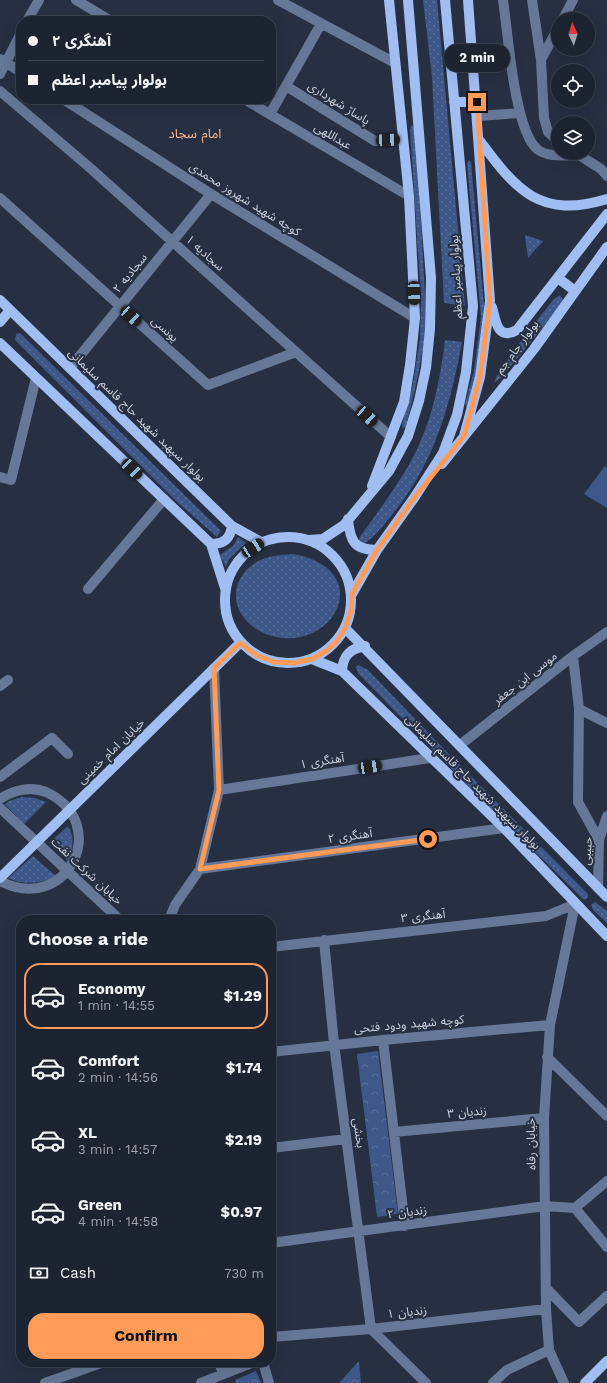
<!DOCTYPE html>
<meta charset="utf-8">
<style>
body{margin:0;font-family:"Work Sans","Noto Sans Arabic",sans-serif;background:#252c3a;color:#f1f3f6;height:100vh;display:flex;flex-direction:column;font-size:15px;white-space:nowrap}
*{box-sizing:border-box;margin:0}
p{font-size:13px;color:#a0a4ac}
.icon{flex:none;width:22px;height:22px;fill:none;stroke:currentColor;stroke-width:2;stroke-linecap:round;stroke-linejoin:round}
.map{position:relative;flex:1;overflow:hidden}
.details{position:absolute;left:16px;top:915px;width:260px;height:452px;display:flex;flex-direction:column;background:#1c2432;border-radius:16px;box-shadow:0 4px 16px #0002,0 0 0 1px #3a414d}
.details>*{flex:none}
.guide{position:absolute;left:16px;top:16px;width:260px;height:88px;border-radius:16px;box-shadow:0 4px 16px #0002,0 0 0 1px #3a414d;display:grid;align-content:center;height:88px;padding:0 12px;background:#1c2432}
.needle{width:26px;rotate:356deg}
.buttons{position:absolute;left:551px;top:12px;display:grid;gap:8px}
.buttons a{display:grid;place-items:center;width:44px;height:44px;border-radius:50%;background:#1c2432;box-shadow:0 4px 16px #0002,0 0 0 1px #3a414d;font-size:20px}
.end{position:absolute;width:18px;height:18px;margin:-9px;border:5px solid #fe9b58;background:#111;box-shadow:0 0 0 2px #111}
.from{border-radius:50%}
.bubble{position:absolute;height:28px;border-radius:14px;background:#1c2432;box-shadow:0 4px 16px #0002,0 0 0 1px #3a414d;font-size:13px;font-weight:700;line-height:28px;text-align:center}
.car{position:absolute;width:12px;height:24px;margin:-12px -6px;border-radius:5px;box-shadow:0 0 3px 1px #0007;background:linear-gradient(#222 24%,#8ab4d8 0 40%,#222 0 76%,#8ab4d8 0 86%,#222 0)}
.guide b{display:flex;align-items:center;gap:14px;height:38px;font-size:15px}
.guide b+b{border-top:1px solid #3a414d}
.guide i{width:10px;height:10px;background:#f1f3f6}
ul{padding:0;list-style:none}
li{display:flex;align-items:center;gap:12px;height:66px;margin:0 8px 6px;padding:0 4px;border:2px solid transparent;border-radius:16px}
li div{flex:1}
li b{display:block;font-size:15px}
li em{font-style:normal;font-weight:700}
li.on{border-color:#fe9b58}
li>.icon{width:36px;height:36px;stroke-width:1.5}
h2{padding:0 12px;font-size:18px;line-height:48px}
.pay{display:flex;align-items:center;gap:10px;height:44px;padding:0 12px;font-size:15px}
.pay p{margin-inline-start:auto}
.primary-button{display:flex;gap:8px;margin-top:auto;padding:8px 12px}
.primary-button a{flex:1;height:46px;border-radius:16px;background:#fe9b58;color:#111;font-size:16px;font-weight:700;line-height:46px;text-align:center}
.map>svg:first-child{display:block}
.grass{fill:url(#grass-dots)}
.forest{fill:url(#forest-crowns)}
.pitch{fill:#3f588a}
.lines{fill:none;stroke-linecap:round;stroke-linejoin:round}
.minor{stroke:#667797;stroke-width:10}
.major{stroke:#a1bef3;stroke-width:10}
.route{stroke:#fe9b58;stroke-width:5}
.labels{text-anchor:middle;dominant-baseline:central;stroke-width:4;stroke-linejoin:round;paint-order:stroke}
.street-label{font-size:12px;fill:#ccd2de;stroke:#263042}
.neighbourhood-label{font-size:13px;fill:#fcb68b;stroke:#263042}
</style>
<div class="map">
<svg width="607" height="1383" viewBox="0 0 607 1383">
<defs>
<pattern id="grass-dots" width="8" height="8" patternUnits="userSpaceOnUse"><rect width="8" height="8" fill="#3f588a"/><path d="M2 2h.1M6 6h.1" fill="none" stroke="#5a6f9a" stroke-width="1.8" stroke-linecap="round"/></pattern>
<pattern id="forest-crowns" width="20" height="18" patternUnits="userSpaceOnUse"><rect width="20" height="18" fill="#3f588a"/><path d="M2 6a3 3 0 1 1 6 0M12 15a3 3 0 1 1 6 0" fill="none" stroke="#5a6f9a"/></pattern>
</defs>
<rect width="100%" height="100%" fill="#263042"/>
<path class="grass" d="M423,0H437L465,306L444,303L432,77Z
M412,125L416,129L425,296V338L416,385L406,426L403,429L402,424L413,384L420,338L421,297L410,130Z
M469,160L471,162L485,316L478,370L467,408L465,404L474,370L481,317L467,163Z
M525,235L543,241L528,258Z
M560,295L563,300L559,307L502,377L495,382C493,375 545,310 554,299Z
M20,333L221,531L217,537L175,500L15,340L16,334Z
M445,340L462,342C450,407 434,464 391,516C383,526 374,538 363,544L359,540L360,537C377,513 395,489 410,463C431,426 440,382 445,340Z
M238,537L246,543L229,559L226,567L220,555L233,546Z
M293,554C378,569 334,656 269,635C235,624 222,586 255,563C266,556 280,555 293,554Z
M358,665L368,670L438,743L588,894V897L584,900L580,896L471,789L358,673L356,667Z
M22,797L35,798L46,802L24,824L5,804L9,801Z
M68,826C75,836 73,850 68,861L49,843Z
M33,856L57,877C40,883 25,886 8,878Z
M595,902L607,911V923L593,910L591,905Z"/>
<path class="forest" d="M378,1051L398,1214L377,1217L357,1054Z
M359,1362L361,1383H339L358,1362Z
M256,1371L261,1383H236L235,1380Z"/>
<path class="pitch" d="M605,466L607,468V508L584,494Z"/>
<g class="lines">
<path class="minor" d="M76,0L111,21
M278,0L395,63
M503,0C508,32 514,129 537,149C548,158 566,155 579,155
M532,0L541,60
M563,19L573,0
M27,21L39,0
M558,28L541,60L544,118L548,132L558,141
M0,59L21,72
M0,74L21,33
M286,86L375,141L402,140
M0,91L89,167L391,437
M63,99L211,194L415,318
M244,99L409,196
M270,114L321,24
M478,116L519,113
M576,153L601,169L607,176
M0,198L208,385L296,352
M70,368L211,194
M0,477L11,480L36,378
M88,589L164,499
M573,656L579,709L578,802L599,840
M0,686L8,680
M579,709L607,723
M460,745L573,656L607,632
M0,777L52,738L68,754
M219,790L430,758
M0,799C13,790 31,786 46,792C113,823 67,916 0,881
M0,808L120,920
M200,869L504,828
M598,888L599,840L607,816
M169,920L175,905L200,869L219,790L214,668
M324,940L334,1044L371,1329
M271,947L546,916L575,904
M383,1040L405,1226
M271,1052L383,1040L550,1025
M547,1057L607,1116
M394,1132L544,1118
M271,1148L346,1139
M575,1208L607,1247
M271,1243L545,1206L575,1208L607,1181
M546,1288L579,1322L607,1296
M371,1329L426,1383
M271,1337L371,1329L546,1309
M219,1362L223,1374
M263,1362L269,1383
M45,1383L104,1362
M201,1383L254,1362
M493,1383L507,1370L549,1350
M564,1383L549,1350L546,1309L544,1118L550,1025L575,904"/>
<path class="major" d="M454,102H477
M480,141C517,191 540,219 607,199
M558,278L575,291
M0,300L232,526L261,542
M492,307C496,321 497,341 517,330L607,214
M0,322L10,310
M0,343L211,544L225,588
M464,436L480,377L490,301L468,0
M442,464L534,349L607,247
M372,486L404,402L410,365L415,318L409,196L389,0
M348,519C350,541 354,550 377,550
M225 600a63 63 0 1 1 126 0a63 63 0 1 1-126 0Z
M309,540L323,539L344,525L389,471L408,436L419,401L426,368L430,329L431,278L408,0
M211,544C224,544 230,539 232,526
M352,594L377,550L414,498L443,453L457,415L466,372L473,306L445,0
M345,628L607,897
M312,659L342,671L504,828L607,936
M342,671C343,655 350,649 365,646
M0,878L240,643
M585,1383L607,1361"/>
</g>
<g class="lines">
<path class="route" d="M428,839L200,869L219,790L214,668L240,643L256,655L274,662L293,663L312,659L326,651L337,641L345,628L351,611L352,594L377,550L414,498L464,436L480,377L490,301L477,102"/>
</g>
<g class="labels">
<g class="street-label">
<text transform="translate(339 103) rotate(32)">پاساژ شهرداری</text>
<text transform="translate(333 136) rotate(30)">عبداللهی</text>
<text transform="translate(245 199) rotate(32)">کوچه شهید شهروز محمدی</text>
<text transform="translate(205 253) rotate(42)">سجادیه ۱</text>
<text transform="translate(130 273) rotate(-51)">سجادیه ۲</text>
<text transform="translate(456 277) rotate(-93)">بولوار پیامبر اعظم</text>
<text transform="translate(165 329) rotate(42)">یونسی</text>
<text transform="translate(517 347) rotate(-53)">بولوار جام جم</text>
<text transform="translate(137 415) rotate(44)">بولوار سپهبد شهید حاج قاسم سلیمانی</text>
<text transform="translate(525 678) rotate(-38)">موسی ابن جعفر</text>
<text transform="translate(111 751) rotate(-44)">خیابان امام خمینی</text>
<text transform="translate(322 761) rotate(-9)">آهنگری ۱</text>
<text transform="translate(473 782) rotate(45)">بولوار سپهبد شهید حاج قاسم سلیمانی</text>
<text transform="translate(350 836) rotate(-8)">آهنگری ۲</text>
<text transform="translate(587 851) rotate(-85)">حبیبی</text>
<text transform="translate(87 871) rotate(43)">خیابان شرکت نفت</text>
<text transform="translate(423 916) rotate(-6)">آهنگری ۳</text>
<text transform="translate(409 1024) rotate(-5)">کوچه شهید ودود فتحی</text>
<text transform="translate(467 1112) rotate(-5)">زندیان ۳</text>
<text transform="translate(359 1133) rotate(82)">بخشی</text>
<text transform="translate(531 1144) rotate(-91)">خیابان رفاه</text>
<text transform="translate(407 1212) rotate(-7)">زندیان ۲</text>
<text transform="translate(407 1312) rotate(-6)">زندیان ۱</text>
</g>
<g class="neighbourhood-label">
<text x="195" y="133">امام سجاد</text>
</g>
</g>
</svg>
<div class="buttons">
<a><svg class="needle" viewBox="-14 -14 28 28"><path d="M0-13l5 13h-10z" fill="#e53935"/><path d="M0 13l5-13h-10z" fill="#a0a4ac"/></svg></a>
<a><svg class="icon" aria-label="locate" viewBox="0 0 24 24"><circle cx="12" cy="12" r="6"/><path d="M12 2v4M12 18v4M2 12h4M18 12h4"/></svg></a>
<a><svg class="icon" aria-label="layers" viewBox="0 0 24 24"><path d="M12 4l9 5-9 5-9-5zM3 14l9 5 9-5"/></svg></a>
</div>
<i class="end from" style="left:428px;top:839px"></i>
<i class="end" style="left:477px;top:102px"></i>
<div class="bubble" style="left:444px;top:44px;width:66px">2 min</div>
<i class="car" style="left:388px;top:140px;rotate:88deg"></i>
<i class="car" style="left:414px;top:293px;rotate:178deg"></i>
<i class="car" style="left:131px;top:316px;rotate:132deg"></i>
<i class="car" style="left:367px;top:416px;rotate:132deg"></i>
<i class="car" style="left:132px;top:469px;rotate:134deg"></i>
<i class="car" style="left:253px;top:548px;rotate:57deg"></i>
<i class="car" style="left:370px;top:767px;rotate:81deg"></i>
<div class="guide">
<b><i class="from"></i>آهنگری ۲</b>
<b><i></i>بولوار پیامبر اعظم</b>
</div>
<section class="details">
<h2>Choose a ride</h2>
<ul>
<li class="on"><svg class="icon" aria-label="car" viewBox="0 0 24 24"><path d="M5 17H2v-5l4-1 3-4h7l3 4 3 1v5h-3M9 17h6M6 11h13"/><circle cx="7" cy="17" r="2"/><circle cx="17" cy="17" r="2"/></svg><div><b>Economy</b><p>1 min · 14:55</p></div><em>$1.29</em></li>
<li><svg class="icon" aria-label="car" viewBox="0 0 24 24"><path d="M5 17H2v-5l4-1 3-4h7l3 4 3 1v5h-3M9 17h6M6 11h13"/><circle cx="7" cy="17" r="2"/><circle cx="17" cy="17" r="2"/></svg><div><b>Comfort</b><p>2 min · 14:56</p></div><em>$1.74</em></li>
<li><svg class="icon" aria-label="car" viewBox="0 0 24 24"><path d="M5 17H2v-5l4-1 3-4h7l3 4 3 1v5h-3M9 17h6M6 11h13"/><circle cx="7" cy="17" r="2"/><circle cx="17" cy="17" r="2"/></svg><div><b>XL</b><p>3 min · 14:57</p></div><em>$2.19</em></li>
<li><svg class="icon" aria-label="car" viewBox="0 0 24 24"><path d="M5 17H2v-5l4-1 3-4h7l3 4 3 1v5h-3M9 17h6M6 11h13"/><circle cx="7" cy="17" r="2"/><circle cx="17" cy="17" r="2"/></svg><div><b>Green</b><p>4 min · 14:58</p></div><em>$0.97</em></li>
</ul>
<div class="pay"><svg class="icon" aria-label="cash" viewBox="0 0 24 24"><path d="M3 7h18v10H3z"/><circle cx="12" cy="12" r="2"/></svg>Cash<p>730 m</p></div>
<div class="primary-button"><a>Confirm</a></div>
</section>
</div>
